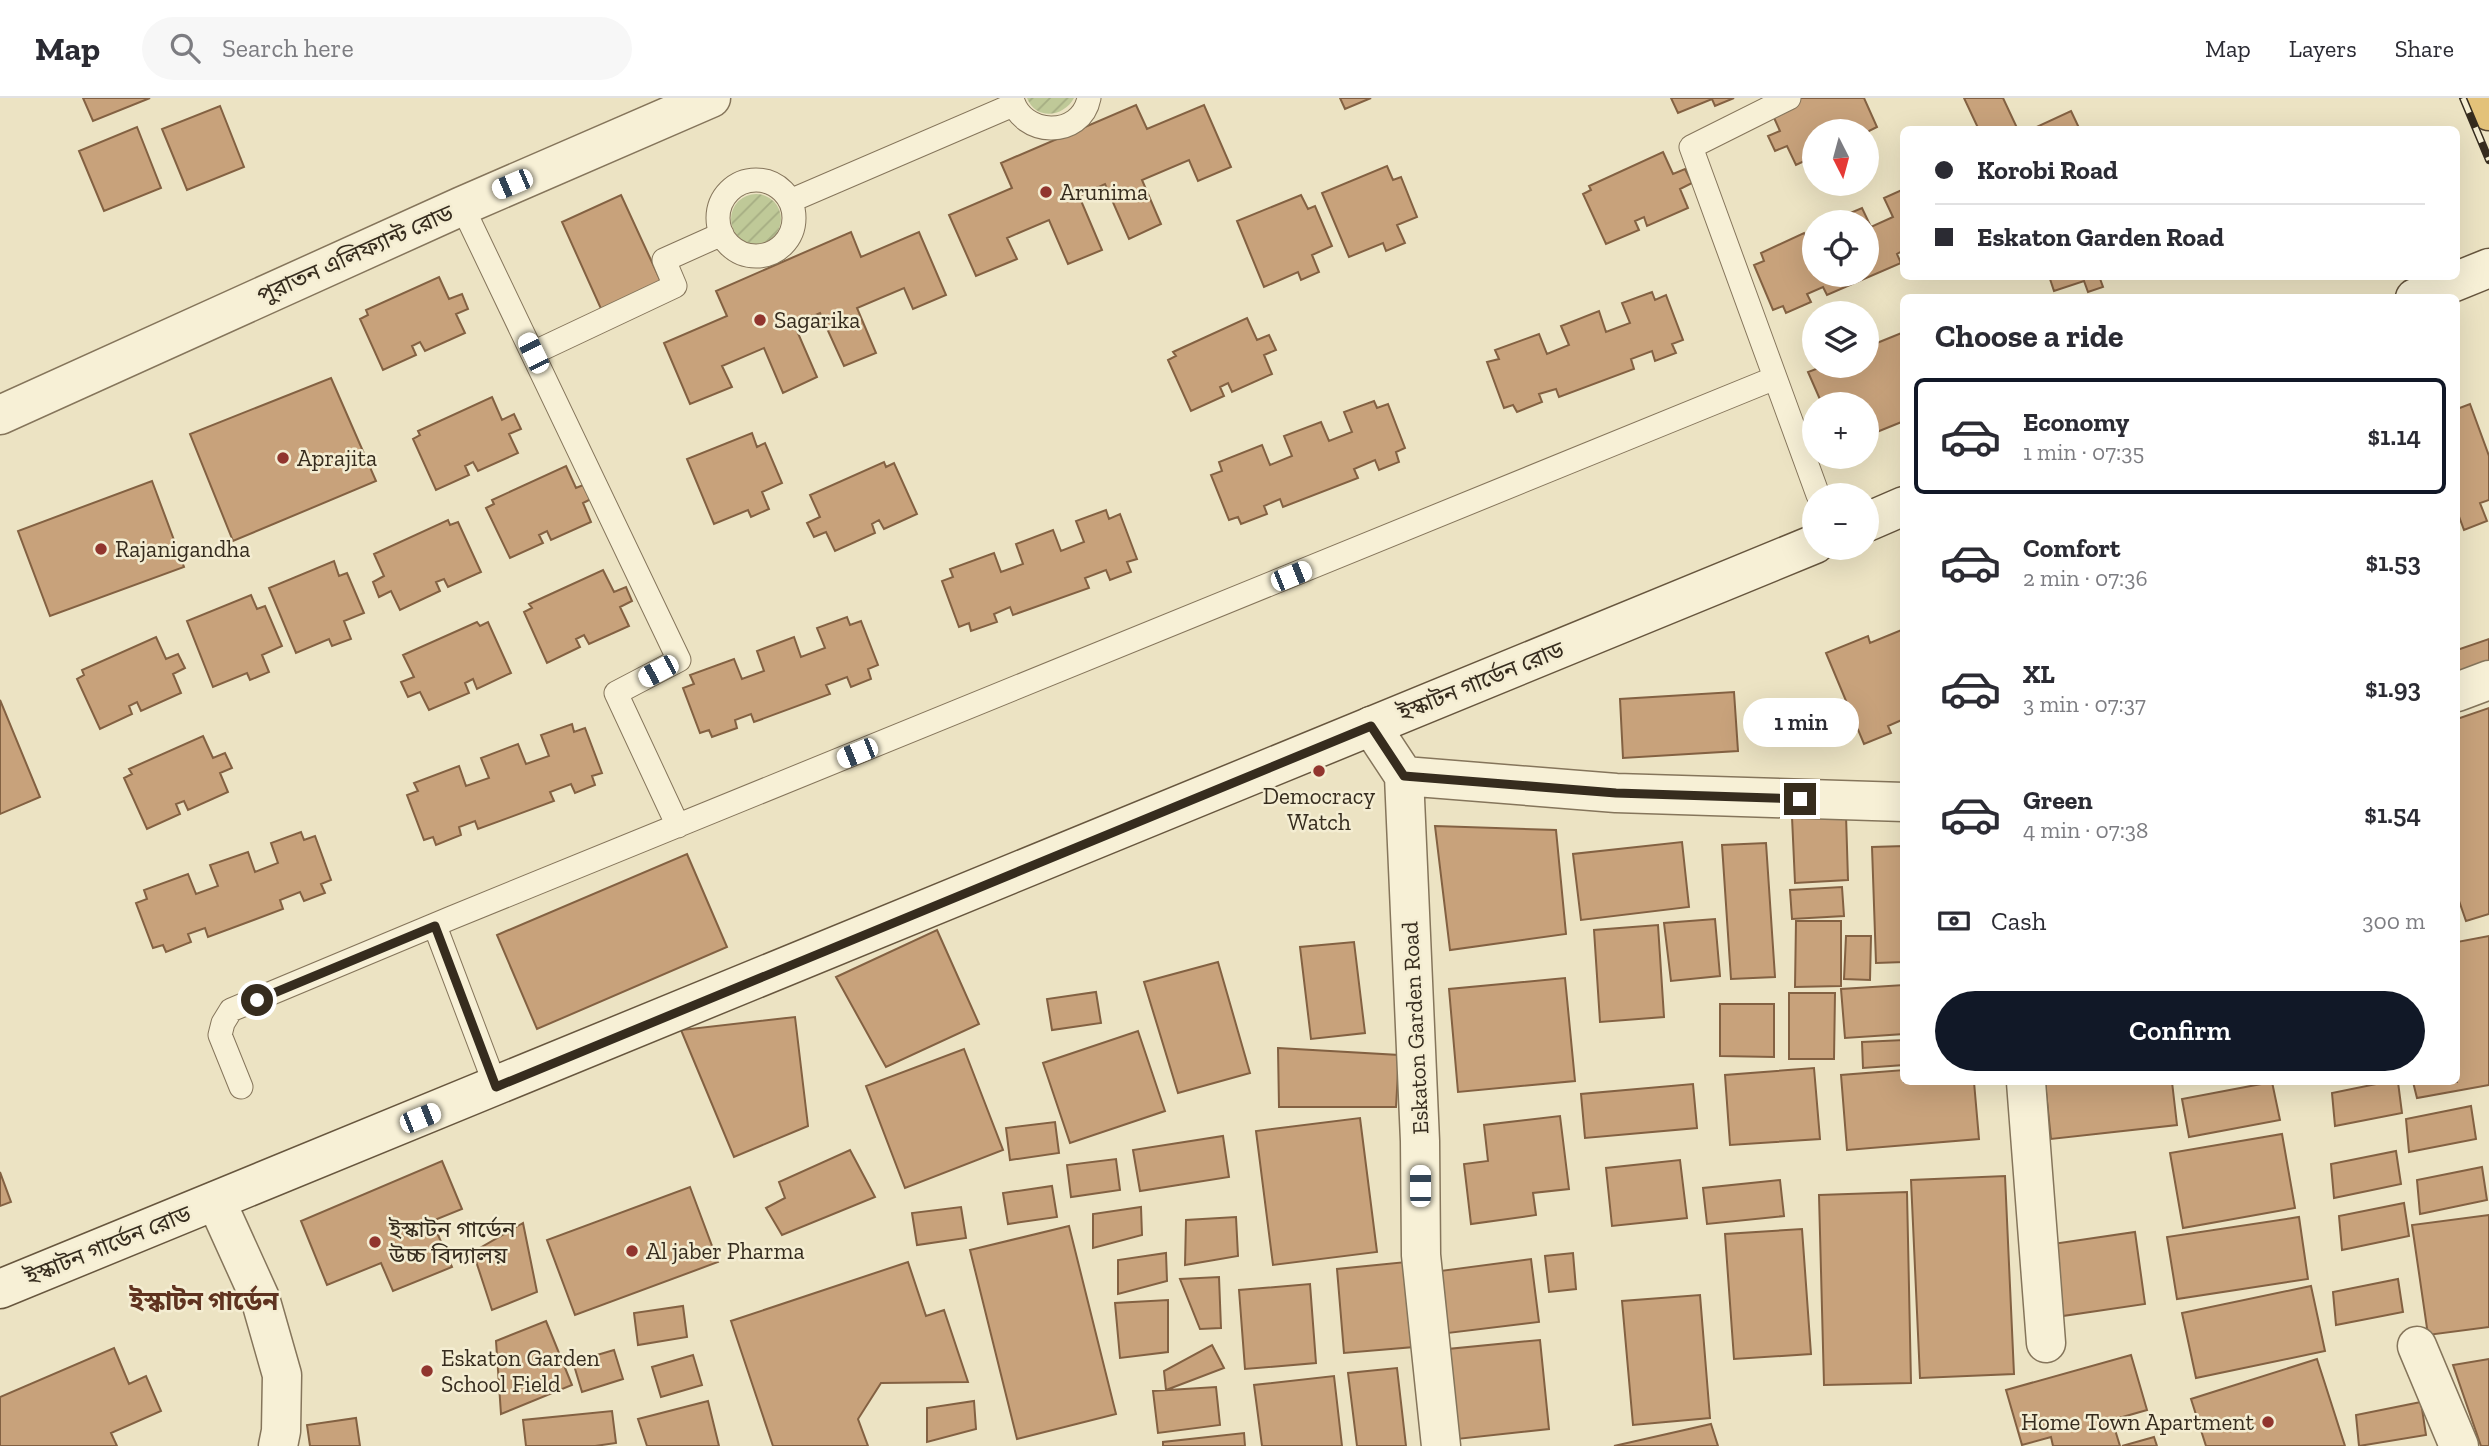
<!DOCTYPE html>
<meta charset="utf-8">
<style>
body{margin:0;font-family:"Zilla Slab","Noto Sans Bengali",serif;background:#f7f7f7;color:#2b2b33;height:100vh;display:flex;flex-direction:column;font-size:26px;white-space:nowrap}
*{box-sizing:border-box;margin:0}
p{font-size:23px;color:#7c7c81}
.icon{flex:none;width:38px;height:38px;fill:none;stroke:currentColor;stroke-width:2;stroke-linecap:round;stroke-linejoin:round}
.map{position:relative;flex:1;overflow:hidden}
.drawer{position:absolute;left:1900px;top:196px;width:560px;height:791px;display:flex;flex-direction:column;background:#fff;border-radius:10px;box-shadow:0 7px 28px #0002}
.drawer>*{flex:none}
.top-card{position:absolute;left:1900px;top:28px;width:560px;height:154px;border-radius:10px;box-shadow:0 7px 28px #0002;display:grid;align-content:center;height:154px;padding:0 35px;background:#fff}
.needle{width:46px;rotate:174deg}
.controls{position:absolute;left:1802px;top:21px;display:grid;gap:14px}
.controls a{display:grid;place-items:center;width:77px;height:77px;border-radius:50%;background:#fff;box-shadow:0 7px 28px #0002;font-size:35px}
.end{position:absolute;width:32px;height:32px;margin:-16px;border:9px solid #362c1e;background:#fff;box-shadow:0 0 0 4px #fff}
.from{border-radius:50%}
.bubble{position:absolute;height:49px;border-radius:24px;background:#fff;box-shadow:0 7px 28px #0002;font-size:23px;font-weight:600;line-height:49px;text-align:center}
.car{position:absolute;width:21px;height:42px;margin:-21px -10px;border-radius:9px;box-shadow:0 0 5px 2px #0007;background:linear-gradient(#fff 24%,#345 0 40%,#fff 0 76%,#345 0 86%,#fff 0)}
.top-card b{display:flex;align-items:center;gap:24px;height:66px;font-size:26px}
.top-card b+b{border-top:2px solid #e1e1e2}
.top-card i{width:18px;height:18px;background:#2b2b33}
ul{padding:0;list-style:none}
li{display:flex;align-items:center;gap:21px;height:116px;margin:0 14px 10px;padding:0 21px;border:4px solid transparent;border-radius:10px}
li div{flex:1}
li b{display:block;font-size:26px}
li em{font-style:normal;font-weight:600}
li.active{border-color:#111827}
li>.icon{width:63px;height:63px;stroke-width:1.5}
h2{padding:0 35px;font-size:32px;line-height:84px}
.pay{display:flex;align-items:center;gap:18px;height:77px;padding:0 35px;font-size:26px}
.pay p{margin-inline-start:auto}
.action{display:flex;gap:14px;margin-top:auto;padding:14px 35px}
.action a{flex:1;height:80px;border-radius:42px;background:#111827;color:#fff;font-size:28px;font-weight:600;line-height:80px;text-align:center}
header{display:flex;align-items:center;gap:42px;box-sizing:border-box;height:98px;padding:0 35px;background:#fff;border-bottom:2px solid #e1e1e2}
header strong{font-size:33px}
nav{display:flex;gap:38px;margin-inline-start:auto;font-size:24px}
.search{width:490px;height:63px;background:#f7f7f7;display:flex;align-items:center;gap:18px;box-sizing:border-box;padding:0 24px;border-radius:38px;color:#7c7c81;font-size:26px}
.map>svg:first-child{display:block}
.garden{fill:url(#garden-furrows)}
.building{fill:#c8a27b;stroke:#836142;stroke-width:2}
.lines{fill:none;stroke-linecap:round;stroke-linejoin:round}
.service-casing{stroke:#85755b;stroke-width:25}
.minor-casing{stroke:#85755b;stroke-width:41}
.tertiary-casing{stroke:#85755b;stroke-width:41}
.secondary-casing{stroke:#67563e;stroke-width:41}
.trunk-casing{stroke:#53432f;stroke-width:41}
.service{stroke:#f7f0d6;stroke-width:23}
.minor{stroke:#f7f0d6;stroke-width:38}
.tertiary{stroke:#f7f0d6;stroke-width:38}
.secondary{stroke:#f7f0d6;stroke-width:38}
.trunk{stroke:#e3c27a;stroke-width:38}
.rail-casing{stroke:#362c1e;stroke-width:8}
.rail{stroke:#f4edd2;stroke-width:5;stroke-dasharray:16;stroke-linecap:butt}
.route{stroke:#362c1e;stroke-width:9}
.poi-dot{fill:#91352e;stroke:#f4edd2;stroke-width:2.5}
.labels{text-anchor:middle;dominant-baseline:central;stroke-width:5;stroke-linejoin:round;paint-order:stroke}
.poi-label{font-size:23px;fill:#362c1e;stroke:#f4edd2;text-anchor:start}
.street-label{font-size:23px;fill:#362c1e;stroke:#f4edd2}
.quarter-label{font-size:26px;font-weight:bold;fill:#603320;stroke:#f4edd2}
</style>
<header>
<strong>Map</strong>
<div class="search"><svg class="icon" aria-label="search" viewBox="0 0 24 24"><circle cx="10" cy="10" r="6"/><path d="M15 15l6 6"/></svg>Search here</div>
<nav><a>Map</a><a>Layers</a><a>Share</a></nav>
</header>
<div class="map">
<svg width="2489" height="1348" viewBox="0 0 2489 1348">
<defs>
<pattern id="garden-furrows" width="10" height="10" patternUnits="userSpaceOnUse" patternTransform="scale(1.75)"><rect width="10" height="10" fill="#bfc998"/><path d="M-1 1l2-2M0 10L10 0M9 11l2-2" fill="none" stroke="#a5ad83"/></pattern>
</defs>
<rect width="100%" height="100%" fill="#ece3c3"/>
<path class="garden" d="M1027,0H1074C1064,19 1036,23 1027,0Z
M731 121a25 25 0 1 1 50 0a25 25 0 1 1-50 0Z"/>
<path class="building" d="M83,0H150L93,23Z
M1340,0H1371L1345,11Z
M1671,0H1734L1715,8L1712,1L1678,15Z
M1794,0H1864L1877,29L1867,34L1815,33V58L1796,67L1787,48L1775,53L1768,38L1780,33L1770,11Z
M1964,0H2003L2018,32H1979Z
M1136,7L1147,31L1204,7L1231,69L1198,83L1189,62L1142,82L1161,126L1129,141L1105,86L1079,98L1102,152L1068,166L1049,122L1007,140L1017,161L976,178L949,117L1012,90L1001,65Z
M220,8L244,69L187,92L162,31Z
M2071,13L2080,32H2030Z
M137,29L161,90L104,113L79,53Z
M1663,54L1673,76L1685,71L1692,85L1680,91L1688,110L1647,128L1644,119L1635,123L1639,132L1606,146L1583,96L1591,92L1589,88Z
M1387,68L1393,82L1401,79L1417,119L1397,127L1405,145L1386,153L1383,145L1349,159L1322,95Z
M1904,91V152L1897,156L1901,165L1827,197L1823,189L1807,196L1811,204L1786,215L1783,208L1773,212L1754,167L1764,163L1761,155L1804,135L1813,155L1815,154V177H1867V124H1829L1862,110L1871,129L1893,119L1884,100Z
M621,97L662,186L602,213L562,124Z
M1301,97L1308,111L1315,108L1332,148L1312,157L1319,174L1301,182L1298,174L1264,189L1237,123Z
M851,134L861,159L919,134L946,197L913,211L904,190L857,210L876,255L844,268L820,215L794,226L817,279L783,295L764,250L722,268L732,289L690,306L664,245L727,218L716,193Z
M2049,178H2099L2103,189L2088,194L2084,183L2054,193Z
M439,179L449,201L462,196L468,211L456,216L465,235L425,253L420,244L412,248L416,257L383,272L360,221L368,217L366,212Z
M1652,194L1655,202L1666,197L1683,242L1672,246L1676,255L1655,263L1652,253L1631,261L1634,271L1559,299L1556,291L1539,296L1542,304L1517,314L1513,307L1504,310L1487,264L1499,261L1495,252L1539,236L1547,256L1569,247L1561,228L1599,213L1606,234L1630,225L1622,205Z
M1247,220L1257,242L1269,237L1276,252L1264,257L1272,276L1232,294L1228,285L1220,289L1224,298L1191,313L1168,262L1176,258L1173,254Z
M1904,234V323L1867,338V306H1822L1808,274L1824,268H1867V249Z
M331,280L376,383L233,443L190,336Z
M492,299L502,322L514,316L521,331L509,336L518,355L478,373L473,364L465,368L469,377L436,392L413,341L420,337L418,333Z
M1374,303L1377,310L1388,306L1405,350L1396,354L1399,364L1379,372L1375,362L1354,371L1358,380L1283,409L1280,401L1264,408L1267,416L1241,426L1238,419L1229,422L1211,377L1222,373L1219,364L1262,347L1270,367L1292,358L1284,338L1321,324L1329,343L1352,334L1344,314Z
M2470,306L2489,358V402L2480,405L2487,423L2464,432L2457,413V311Z
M752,335L757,349L765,345L782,385L762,394L769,411L751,419L748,412L714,426L687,361Z
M884,364L886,369L894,365L917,416L884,431L879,422L872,426L875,435L835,453L826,434L814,439L807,425L820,419L810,397Z
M566,368L576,390L588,385L595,399L583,405L591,424L551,442L547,433L539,437L543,445L510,460L486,410L494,406L492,402Z
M152,383L184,469L50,518L18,433Z
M1106,412L1109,421L1120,416L1137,461L1127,464L1131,474L1110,482L1106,472L1085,480L1089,490L1013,517L1010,509L994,516L997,524L971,533L969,525L959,529L942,483L953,479L950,471L994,455L1001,474L1023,466L1016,446L1053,432L1061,453L1084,444L1076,423Z
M448,422L450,427L458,424L481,474L448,489L444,481L436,484L440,493L400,512L391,493L379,499L373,484L384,478L374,456Z
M334,463L339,478L347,475L364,515L344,523L351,541L332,548L329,541L296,555L269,490Z
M603,472L614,494L626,489L632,503L620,509L629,528L589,546L584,537L576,541L580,549L547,565L524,514L532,510L529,506Z
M251,497L257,511L265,508L282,548L262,557L269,574L250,582L247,575L213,589L187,523Z
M847,519L850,527L861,523L878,567L868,571L871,581L851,589L847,579L826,587L830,596L754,624L751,616L735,622L737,630L712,639L709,632L700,635L683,590L694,586L690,577L734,561L742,581L764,573L757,553L794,539L801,559L825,550L817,530Z
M477,524L480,528L488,524L511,575L477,591L473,581L465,585L469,595L429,612L420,594L408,599L401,584L414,579L403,557Z
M1904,531V621L1888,628L1891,635L1864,646L1826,555L1868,538L1870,545Z
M156,539L166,561L178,556L185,570L173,576L181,595L141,613L137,604L129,608L132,616L100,631L77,581L84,577L82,572Z
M2489,541V568L2457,580V552Z
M1734,594L1738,653L1623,660L1620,601Z
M0,602L40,699L0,716Z
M2489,610V816L2466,823L2457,797V621Z
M572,626L574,634L585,630L602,675L592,678L595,687L575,695L571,686L550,694L554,703L478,731L475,723L459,729L461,737L436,747L433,739L424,742L407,697L418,693L414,685L459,668L466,688L489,680L481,660L518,646L526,666L549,658L541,637Z
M203,638L213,660L225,655L232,670L220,675L228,694L188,712L184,703L176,706L180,716L147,731L124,680L132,676L129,671Z
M1846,717L1848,782L1795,785L1792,719Z
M1435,728L1556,732L1566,836L1450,852Z
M301,734L304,742L315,738L331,782L321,786L325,795L304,803L300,794L280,802L283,811L208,839L205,830L188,836L191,844L166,854L163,847L153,850L136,805L147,801L144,792L188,776L196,796L218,788L210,767L248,754L255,774L278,765L271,745Z
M1682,744L1689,809L1581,822L1573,756Z
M1766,745L1775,879L1731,881L1722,747Z
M1904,748V864L1876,865L1872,749Z
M687,756L727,849L537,931L497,837Z
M1842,789L1844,818L1792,821L1790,792Z
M1715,821L1720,878L1671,883L1664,825Z
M1796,823H1841V888L1795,889Z
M1658,827L1664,919L1600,924L1594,832Z
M937,832L979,926L886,969L836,879Z
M1846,838H1871L1870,882L1844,881Z
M2489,838V987L2417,1000L2413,984H2457V844Z
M1354,844L1365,935L1311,941L1300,849Z
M1218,864L1250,975L1178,995L1144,884Z
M1565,880L1575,983L1458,994L1449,891Z
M1904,887V936L1845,940L1841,891Z
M1096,894L1101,925L1052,932L1047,901Z
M1789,895H1835L1834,961H1789Z
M1720,906H1774V959L1720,958Z
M795,919L808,1028L734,1059L681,932Z
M1138,933L1165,1013L1070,1045L1043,965Z
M1904,942V967L1863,970L1862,944Z
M1278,950L1399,957L1396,1009H1279Z
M964,951L1003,1052L905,1090L866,988Z
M1814,970L1820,1041L1730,1047L1725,977Z
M1904,972V984H1974L1979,1041L1847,1052L1841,977Z
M2045,984H2172L2177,1027L2051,1041Z
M2272,984L2280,1022L2189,1039L2182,1001Z
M2386,984H2398L2402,1015L2335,1028L2332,995Z
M1693,986L1697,1030L1585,1040L1581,996Z
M2471,1008L2476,1041L2409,1054L2406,1021Z
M1560,1018L1569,1091L1533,1095L1536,1117L1471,1126L1464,1066L1488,1063L1484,1027Z
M1360,1020L1377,1154L1273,1167L1256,1033Z
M1055,1024L1059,1055L1010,1062L1006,1030Z
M2282,1036L2295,1110L2183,1130L2170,1055Z
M1223,1038L1229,1079L1140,1093L1133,1052Z
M850,1052L875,1099L782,1137L766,1110L785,1100L779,1084Z
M2396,1053L2401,1086L2334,1100L2331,1066Z
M1116,1061L1120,1092L1071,1099L1067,1067Z
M1680,1062L1687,1120L1612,1128L1606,1070Z
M442,1063L462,1111L432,1123L452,1169L393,1193L381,1165L327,1187L301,1123Z
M2482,1069L2487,1102L2420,1116L2417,1082Z
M0,1074L11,1104L0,1108Z
M2005,1078L2014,1276L1920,1280L1911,1082Z
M1780,1082L1784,1118L1707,1126L1703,1090Z
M1052,1088L1057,1119L1008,1126L1003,1095Z
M690,1089L718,1164L575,1217L547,1142Z
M1907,1094L1911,1285L1824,1287L1819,1097Z
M2404,1105L2409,1138L2342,1152L2339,1118Z
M961,1109L966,1140L917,1147L912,1115Z
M1141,1109L1142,1137L1093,1150V1116Z
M2489,1117V1229L2428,1237L2412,1127Z
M1236,1119L1238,1158L1185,1167L1186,1122Z
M2299,1119L2308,1181L2177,1201L2167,1139Z
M523,1125L537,1194L492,1212L473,1154Z
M1069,1128L1116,1316L1017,1341L970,1152Z
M1802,1131L1811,1256L1734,1261L1725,1136Z
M2135,1134L2145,1206L2049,1220L2039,1148Z
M1166,1155L1167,1183L1118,1196V1162Z
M1573,1155L1576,1191L1549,1194L1545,1158Z
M1531,1161L1539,1224L1448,1235L1440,1173Z
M908,1164L926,1218L944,1212L968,1284L881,1285L858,1321L868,1348H773L731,1223Z
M1406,1164L1414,1249L1344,1255L1337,1171Z
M1219,1179L1221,1230L1200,1231L1180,1181Z
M2398,1181L2403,1214L2336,1227L2333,1194Z
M1310,1186L1316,1265L1245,1271L1239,1192Z
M2311,1188L2325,1253L2196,1280L2182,1215Z
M1700,1197L1710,1320L1633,1327L1622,1203Z
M1168,1202V1254L1120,1260L1115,1205Z
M683,1208L687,1239L638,1247L634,1215Z
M546,1223L572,1287L501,1316L496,1243Z
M1540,1242L1549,1331L1457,1341L1448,1251Z
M1212,1247L1224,1270L1166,1292L1164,1273Z
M114,1250L129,1286L146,1278L161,1313L111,1335L117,1348H0V1299Z
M614,1252L623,1281L582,1294L573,1264Z
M693,1257L702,1287L661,1299L652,1269Z
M2131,1257L2147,1312L2112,1322L2120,1348H2053L2051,1339L2022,1347L2006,1292Z
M2317,1261L2345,1348H2206L2191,1301Z
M2489,1261V1348H2481L2453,1267Z
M1397,1270L1406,1348H1357L1348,1275Z
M1334,1278L1342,1348H1262L1254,1287Z
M1216,1289L1220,1327L1158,1335L1153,1293Z
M708,1303L719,1348H647L638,1321Z
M974,1303L976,1331L927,1344V1310Z
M2421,1304L2426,1337L2359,1348L2356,1317Z
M612,1313L616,1345L595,1348H526L523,1322Z
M356,1320L360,1348H310L307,1327Z
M1711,1326L1718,1348H1614Z
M1244,1335L1245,1348H1163V1344Z
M2154,1339L2157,1348H2122Z"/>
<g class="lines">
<g class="service-casing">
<path id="service" d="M1012,0C1021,39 1081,41 1089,0
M1789,0L1691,49L1818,397
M718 120a38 38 0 1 1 76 0a38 38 0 1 1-76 0Z
M790,103L1013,7
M462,108L679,562L616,595L678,728
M533,255L675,188L664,162L722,136
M435,828L496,989
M241,989L220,937L223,925L231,912L451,820L1775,280"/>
</g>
<g class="minor-casing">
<path id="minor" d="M2457,594L2489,582
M1371,628L1404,678L1420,1043L1421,1157L1441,1348
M1404,678L1616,695L1904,704
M2026,984L2046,1245
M216,1103L260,1200L282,1277L281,1333L278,1348
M2417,1248L2459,1348"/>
</g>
<g class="tertiary-casing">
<path id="tertiary" d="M0,317L462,108L711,0"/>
</g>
<g class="secondary-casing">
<path id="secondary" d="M2415,200L2489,170
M1867,424L1904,408
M0,1191L1815,446"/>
</g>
<g class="trunk-casing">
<path id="trunk" d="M2483,0L2489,13"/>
</g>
<use href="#service" class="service"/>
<use href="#minor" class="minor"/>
<use href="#tertiary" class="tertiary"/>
<use href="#secondary" class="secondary"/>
<use href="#trunk" class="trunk"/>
<g class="rail-casing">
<path id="rail" d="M2463,0L2489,62"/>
</g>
<use href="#rail" class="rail"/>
</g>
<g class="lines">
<path class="route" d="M257,902L435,828L496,989L1371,628L1404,678L1616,695L1800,701"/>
</g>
<g class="poi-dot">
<circle cx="1046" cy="94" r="7"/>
<circle cx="760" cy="222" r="7"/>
<circle cx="283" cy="360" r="7"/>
<circle cx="101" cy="451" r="7"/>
<circle cx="1319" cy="673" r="7"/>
<circle cx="375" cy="1144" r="7"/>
<circle cx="632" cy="1153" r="7"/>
<circle cx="427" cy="1273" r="7"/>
<circle cx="2268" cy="1324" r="7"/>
</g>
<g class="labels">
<g class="poi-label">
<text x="1060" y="94">Arunima</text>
<text x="774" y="222">Sagarika</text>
<text x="297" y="360">Aprajita</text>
<text x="115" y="451">Rajanigandha</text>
<text x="1319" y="698" text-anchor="middle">Democracy<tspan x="1319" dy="26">Watch</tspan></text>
<text x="389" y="1131">ইস্কাটন গার্ডেন<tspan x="389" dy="26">উচ্চ বিদ্যালয়</tspan></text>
<text x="646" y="1153">Al jaber Pharma</text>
<text x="441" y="1260">Eskaton Garden<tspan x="441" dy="26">School Field</tspan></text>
<text x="2254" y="1324" text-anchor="end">Home Town Apartment</text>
</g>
<g class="street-label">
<text transform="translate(355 156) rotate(-24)">পুরাতন এলিফ্যান্ট রোড</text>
<text transform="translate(1481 583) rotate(-22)">ইস্কাটন গার্ডেন রোড</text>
<text transform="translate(1415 930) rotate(-93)">Eskaton Garden Road</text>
<text transform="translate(108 1147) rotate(-22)">ইস্কাটন গার্ডেন রোড</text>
</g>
<g class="quarter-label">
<text x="204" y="1203">ইস্কাটন গার্ডেন</text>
</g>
</g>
</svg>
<div class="controls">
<a><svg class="needle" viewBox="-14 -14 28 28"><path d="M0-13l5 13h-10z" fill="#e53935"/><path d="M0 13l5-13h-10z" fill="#7c7c81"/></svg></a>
<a><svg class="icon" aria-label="locate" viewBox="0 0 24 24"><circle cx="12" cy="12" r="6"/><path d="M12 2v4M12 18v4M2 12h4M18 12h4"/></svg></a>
<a><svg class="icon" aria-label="layers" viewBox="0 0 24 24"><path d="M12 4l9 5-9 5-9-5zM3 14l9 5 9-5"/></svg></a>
<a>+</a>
<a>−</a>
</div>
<i class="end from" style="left:257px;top:902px"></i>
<i class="end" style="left:1800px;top:701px"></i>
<div class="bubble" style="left:1743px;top:600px;width:116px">1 min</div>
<i class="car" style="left:512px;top:86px;rotate:247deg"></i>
<i class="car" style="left:533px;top:255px;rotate:334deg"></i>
<i class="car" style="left:1291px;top:478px;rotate:68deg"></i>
<i class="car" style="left:658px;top:573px;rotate:242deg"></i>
<i class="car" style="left:857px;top:655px;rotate:248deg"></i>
<i class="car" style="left:420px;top:1020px;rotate:68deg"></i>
<i class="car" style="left:1420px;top:1088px;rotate:0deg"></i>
<div class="top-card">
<b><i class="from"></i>Korobi Road</b>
<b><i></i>Eskaton Garden Road</b>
</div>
<section class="drawer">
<h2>Choose a ride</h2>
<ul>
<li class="active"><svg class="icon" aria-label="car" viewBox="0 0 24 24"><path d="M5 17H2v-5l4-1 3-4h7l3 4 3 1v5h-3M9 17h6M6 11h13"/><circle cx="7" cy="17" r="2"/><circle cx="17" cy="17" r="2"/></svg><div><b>Economy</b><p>1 min · 07:35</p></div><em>$1.14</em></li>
<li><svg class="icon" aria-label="car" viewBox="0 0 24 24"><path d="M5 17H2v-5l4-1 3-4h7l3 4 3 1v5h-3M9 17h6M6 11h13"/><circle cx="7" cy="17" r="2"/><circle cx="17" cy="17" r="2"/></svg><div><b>Comfort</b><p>2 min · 07:36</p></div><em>$1.53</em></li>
<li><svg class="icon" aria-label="car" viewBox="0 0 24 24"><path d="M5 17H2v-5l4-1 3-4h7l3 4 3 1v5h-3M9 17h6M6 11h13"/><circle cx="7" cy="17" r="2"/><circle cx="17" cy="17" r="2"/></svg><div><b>XL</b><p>3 min · 07:37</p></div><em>$1.93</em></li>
<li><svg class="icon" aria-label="car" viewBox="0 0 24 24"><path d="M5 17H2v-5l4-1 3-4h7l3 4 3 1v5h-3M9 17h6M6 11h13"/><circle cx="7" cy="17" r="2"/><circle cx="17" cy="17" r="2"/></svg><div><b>Green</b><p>4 min · 07:38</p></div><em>$1.54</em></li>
</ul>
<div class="pay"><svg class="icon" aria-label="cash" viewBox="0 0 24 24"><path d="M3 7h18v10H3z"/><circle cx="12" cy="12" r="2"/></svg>Cash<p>300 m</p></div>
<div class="action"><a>Confirm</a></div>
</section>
</div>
